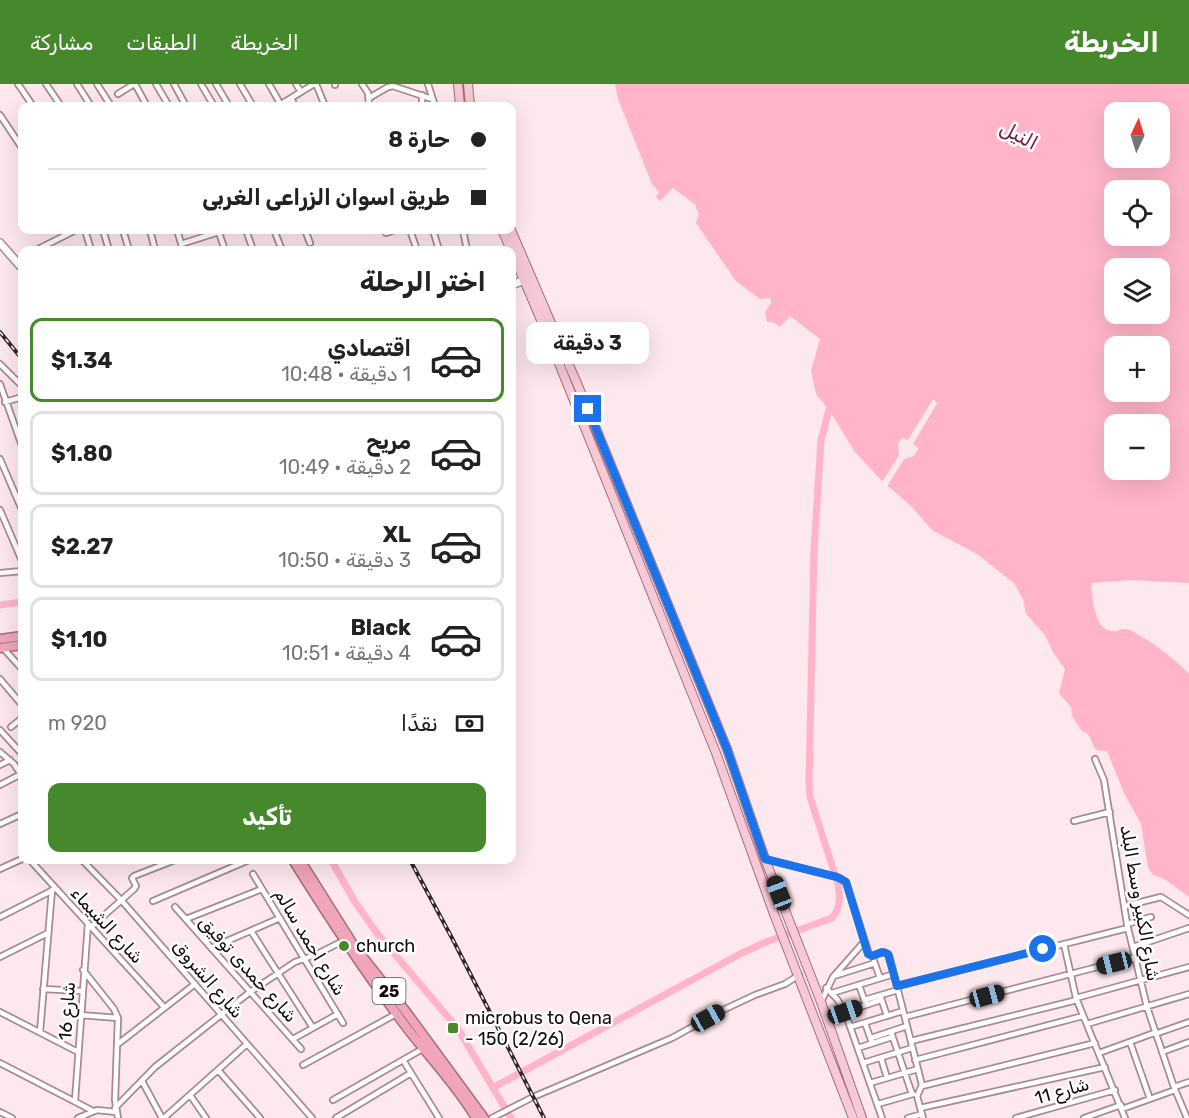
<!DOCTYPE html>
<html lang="ar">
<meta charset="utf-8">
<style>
body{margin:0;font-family:Rubik,"Noto Naskh Arabic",sans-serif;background:#f6f6f6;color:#222;direction:rtl;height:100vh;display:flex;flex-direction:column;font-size:22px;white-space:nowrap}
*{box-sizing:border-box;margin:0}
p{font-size:20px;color:#767676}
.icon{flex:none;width:33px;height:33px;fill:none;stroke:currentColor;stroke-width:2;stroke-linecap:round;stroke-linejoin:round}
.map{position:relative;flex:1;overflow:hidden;direction:ltr}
.side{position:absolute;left:18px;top:162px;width:498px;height:618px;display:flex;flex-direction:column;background:#fff;border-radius:12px;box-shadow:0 6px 24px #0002;direction:rtl}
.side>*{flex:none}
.top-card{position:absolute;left:18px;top:18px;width:498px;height:132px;border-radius:12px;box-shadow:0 6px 24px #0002;direction:rtl;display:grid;align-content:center;height:132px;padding:0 30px;background:#fff}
.needle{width:39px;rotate:4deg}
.fabs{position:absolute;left:1104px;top:18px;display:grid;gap:12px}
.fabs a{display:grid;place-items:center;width:66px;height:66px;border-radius:12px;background:#fff;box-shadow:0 6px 24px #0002;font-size:30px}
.end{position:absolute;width:27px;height:27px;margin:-14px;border:8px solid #1a73e8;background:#fff;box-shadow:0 0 0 3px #fff}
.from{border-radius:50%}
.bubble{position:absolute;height:42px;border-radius:12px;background:#fff;box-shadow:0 6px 24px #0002;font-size:20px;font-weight:700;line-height:42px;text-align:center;direction:rtl}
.car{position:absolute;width:18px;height:36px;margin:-18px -9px;border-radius:8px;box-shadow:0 0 4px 2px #0007;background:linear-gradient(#222 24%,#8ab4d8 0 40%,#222 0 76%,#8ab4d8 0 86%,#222 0)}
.top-card b{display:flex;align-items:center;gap:21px;height:57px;font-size:22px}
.top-card b+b{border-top:2px solid #e0e0e0}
.top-card i{width:15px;height:15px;background:#222}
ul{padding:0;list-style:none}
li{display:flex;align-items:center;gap:18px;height:84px;margin:0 12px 9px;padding:0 18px;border:3px solid #e0e0e0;border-radius:12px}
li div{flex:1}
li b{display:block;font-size:22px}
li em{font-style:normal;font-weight:700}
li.on{border-color:#46892c}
li>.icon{width:54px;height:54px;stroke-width:1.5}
h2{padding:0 30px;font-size:27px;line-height:72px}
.pay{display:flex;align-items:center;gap:15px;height:66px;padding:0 30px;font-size:22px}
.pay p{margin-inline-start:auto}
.primary-button{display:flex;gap:12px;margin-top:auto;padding:12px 30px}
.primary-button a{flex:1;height:69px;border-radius:12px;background:#46892c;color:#fff;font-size:24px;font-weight:700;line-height:69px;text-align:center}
header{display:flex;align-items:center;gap:36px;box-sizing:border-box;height:84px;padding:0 30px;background:#46892c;color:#fff}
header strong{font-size:28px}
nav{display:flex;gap:33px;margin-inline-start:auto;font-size:21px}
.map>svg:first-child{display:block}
.water{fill:#ffb4c9;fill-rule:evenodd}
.pier{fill:#fde8ed}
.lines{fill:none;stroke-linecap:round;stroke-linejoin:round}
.canal{stroke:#ffb4c9;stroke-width:7}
.street-casing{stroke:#a98a92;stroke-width:8}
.secondary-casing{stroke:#a98a92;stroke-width:10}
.primary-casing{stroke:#a46f7d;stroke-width:10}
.highway-casing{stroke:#a46f7d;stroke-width:11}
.street{stroke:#fff;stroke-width:4.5}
.secondary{stroke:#fff;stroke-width:7}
.primary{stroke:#f7c9d6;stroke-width:8}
.highway{stroke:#f1a5ba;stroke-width:8}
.rail-casing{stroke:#32272a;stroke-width:4}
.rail{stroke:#fff;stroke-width:1.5;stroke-dasharray:4.5;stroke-linecap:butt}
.route{stroke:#1a73e8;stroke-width:8}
.poi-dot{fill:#46892c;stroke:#fff;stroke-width:2}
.labels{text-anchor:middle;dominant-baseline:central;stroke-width:5;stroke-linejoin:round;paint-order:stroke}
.shield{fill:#fff;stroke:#5a5456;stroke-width:1.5}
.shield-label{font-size:16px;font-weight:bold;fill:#140a0d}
.street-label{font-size:18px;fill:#140a0d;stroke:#fff}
.poi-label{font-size:18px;fill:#140a0d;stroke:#fff;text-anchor:start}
.water-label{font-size:20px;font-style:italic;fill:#73203f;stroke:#fff}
</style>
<header>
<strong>الخريطة</strong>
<nav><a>الخريطة</a><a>الطبقات</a><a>مشاركة</a></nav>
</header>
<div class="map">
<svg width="1189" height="1034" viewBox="0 0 1189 1034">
<rect width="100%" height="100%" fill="#fde8ed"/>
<path class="water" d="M615,0H1189V499L1132,496L1091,499C1093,513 1093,545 1112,547C1119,548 1123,543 1130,546C1149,556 1175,574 1189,590V813L1166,796L1152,790L1148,783L1141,740L1124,709L1107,667L1096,666L1088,650L1081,646L1072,632L1071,623L1059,609L1065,585L1053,568L1045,551L1026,530L1023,515L1014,499L977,470L932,446L911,422L881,396L855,368L829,326L816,310L811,287L820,255L790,232L780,243L773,238H767L765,228L771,219V214L760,215L736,197L696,139L699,130L696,124V121L673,104L660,117L656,113L659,108L652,100L618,15ZM1114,28H1160V74H1114ZM1114,106H1160V152H1114ZM1114,184H1160V230H1114ZM1114,262H1160V308H1114ZM1114,340H1160V386H1114Z"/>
<path class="pier" d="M933,315L937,319L913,360L919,364L914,372L904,375L886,404L881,400L899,371L898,359L902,354L908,356Z"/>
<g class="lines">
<path class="canal" d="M0,521L22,518
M331,776L355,818L376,848L458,945L511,1034
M494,1003L740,870L766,858L832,834C841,824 840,812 838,800L810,713L809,698L814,466L821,356L829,326"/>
<g class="street-casing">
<path id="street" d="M18,0L33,22
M46,0L61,22
M77,0L91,22
M97,0L111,22
M135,0L147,22
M156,0L169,22
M174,0L186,22
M201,0L214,22
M216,0L229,22
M240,0L253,22
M269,0L281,21
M296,0L301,8
M316,0L325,22
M335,0V1
M362,0L368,9L369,22
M428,0L435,22
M118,10L134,0
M291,14L295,22
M369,14L388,3L393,2L432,15
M278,22L314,0
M422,22V11
M0,31L22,64
M85,146L91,166
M103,146L109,166
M123,146L129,166
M150,146L155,166
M177,146L183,166
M218,146L225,166
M246,146L253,166
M274,146L282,166
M305,146L310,159
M410,146L417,166
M433,146L439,166
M463,146L467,166
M386,149L395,146
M181,160L225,146
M36,166L76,146
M0,280L22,302
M0,300L22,362
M5,318L22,313
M0,375L22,426
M0,426L22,477
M0,489L22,487
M3,564L22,585
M0,595L22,621
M11,643L22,634
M0,646L22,670
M0,668L14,680L22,692
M1095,675L1104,696L1127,840L1147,923L1174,1003L1187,1034
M0,681L10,676
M0,701L21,690
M1074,737L1110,728
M0,740L22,730
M766,775L840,794L846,798L869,870L872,872L884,868L889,871L922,1001L917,1012L923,1034
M30,776L164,923
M82,776L122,817L312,1034
M0,785L22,775
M253,790L343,939
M153,817L249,776
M1125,822L1161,813L1189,831
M175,823L301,965
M0,833L53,806
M186,835L262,805
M1127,840L1151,833
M91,843L134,805L136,802L132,794L134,792L175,776
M251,847L313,944
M1064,860L1076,914L1125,1034
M1133,863L1189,844
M211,864L280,834
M0,873L48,849
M874,877L880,894
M83,886L114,925L118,934L115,1016L118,1034
M834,892L875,879
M859,901L865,918
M897,902L1128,844
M826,904L837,915L845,928L882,1034
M43,905L82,907
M832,909L894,890
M881,914L887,932
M1076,914L1189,883
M864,916L898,906
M821,918L833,893L864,858
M0,928L78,968
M845,928L881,916
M80,931L118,934
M905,933L1136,873
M865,939L871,956
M1087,940L1189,910
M850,943L903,927
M40,948L52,806
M891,948L912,1010
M1155,950L1189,938
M871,954L907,942
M293,955L338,930
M911,957L1077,916
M1130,958L1150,1015
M118,960L195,900
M858,964L892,953
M1162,968L1189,958
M1099,969L1154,949
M881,974L887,994
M403,976L439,1034
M915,976L1083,932
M0,979L93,1027
M863,979L912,964
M303,981L396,930
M218,986L260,1034
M142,997L162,1034
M870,999L918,985
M922,1002L1095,959
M1174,1003L1189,998
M190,1011L206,1034
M333,1016L424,964
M75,1017L88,839
M878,1020L913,1010
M115,1024L155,983L250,908L295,878L315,871L343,857
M920,1024L1105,983
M1122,1025L1175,1006
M0,1028L12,1034
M78,1034L97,1026L116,1028
M164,1034L247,960
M336,1034L411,989
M492,1034L533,1013L672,954L723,926L755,911L785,900L799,891
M908,1034L922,1030
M1016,1034L1115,1006
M1084,1034L1121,1021"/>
</g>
<g class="secondary-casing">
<path id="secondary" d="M0,159L22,184
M512,201L529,194"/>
</g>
<g class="primary-casing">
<path id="primary" d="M458,0L460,22
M468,0L470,22
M502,146L511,166
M511,146L588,325L727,665L765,775L821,918L862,1034
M512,168L552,262L716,669L774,830L853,1034"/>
</g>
<g class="highway-casing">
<path id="highway" d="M0,555L22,552
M0,564L22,561
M293,776C326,829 360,881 398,932C423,967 454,997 476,1034
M300,776L354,862L407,929L484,1034"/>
</g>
<use href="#street" class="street"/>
<use href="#secondary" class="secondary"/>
<use href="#primary" class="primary"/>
<use href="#highway" class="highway"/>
<g class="rail-casing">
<path id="rail" d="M0,248L22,275
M410,776L452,854L544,1034"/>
</g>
<use href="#rail" class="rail"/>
</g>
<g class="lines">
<path class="route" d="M588,325L727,665L765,775L837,793L846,798L868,870L872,872L882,868L888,870L897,902L1043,865"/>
</g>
<g class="poi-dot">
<circle cx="344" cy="862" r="6"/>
<rect x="447" y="938" width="12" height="12" rx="3"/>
</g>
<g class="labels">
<rect class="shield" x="372.5" y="894" width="33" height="26" rx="4.5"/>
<g class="shield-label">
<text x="389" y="907">25</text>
</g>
<g class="street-label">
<text transform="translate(1140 819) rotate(80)">شارع الكبير وسط البلد</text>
<text transform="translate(107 841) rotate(47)">شارع الشيماء</text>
<text transform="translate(310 858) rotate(59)">شارع احمد سالم</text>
<text transform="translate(248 885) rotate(48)">شارع حمدى توفيق</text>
<text transform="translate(208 895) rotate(49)">شارع الشروق</text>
<text transform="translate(67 927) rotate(-86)">شارع 16</text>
<text transform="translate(1062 1007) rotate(-16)">شارع 11</text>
</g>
<g class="poi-label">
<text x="356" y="862">church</text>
<text x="465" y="934">microbus to Qena<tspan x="465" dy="21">- 150 (2/26)</tspan></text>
</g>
<g class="water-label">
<text transform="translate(1019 51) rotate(28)">النيل</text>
</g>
</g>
</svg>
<div class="fabs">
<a><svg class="needle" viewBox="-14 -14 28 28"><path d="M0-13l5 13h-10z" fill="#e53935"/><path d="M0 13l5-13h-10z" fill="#767676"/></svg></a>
<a><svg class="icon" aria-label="locate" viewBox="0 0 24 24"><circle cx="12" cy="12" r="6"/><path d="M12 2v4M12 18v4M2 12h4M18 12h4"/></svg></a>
<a><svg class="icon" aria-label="layers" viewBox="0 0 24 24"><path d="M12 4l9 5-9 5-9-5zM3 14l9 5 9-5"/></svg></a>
<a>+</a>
<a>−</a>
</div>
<i class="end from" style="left:1043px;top:865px"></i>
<i class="end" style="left:588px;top:325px"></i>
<div class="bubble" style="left:526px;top:238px;width:123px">3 دقيقة</div>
<i class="car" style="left:779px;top:809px;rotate:339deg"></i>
<i class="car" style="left:1114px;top:879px;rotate:256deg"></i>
<i class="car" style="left:987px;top:912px;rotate:75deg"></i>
<i class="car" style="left:845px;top:928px;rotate:71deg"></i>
<i class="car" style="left:708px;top:934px;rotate:61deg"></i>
<div class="top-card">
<b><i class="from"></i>حارة 8</b>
<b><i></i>طريق اسوان الزراعى الغربى</b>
</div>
<section class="side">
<h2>اختر الرحلة</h2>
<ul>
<li class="on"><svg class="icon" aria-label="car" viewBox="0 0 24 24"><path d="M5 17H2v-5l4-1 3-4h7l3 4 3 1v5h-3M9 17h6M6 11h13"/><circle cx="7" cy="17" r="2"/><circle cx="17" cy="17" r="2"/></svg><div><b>اقتصادي</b><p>1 دقيقة · 10:48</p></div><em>$1.34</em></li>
<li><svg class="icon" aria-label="car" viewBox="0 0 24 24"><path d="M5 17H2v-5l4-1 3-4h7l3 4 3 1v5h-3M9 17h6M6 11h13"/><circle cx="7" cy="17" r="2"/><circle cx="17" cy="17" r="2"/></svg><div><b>مريح</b><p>2 دقيقة · 10:49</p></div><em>$1.80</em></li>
<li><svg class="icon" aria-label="car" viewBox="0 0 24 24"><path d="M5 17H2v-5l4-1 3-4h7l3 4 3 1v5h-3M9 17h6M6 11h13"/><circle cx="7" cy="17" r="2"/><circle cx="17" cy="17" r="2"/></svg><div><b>XL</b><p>3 دقيقة · 10:50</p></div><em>$2.27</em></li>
<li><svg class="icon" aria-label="car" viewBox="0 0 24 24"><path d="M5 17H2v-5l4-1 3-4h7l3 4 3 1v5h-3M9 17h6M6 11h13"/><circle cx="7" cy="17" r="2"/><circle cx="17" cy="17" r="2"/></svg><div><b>Black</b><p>4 دقيقة · 10:51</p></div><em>$1.10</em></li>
</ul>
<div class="pay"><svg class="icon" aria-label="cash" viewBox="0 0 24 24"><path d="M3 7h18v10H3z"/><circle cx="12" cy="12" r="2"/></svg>نقدًا<p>920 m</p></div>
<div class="primary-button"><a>تأكيد</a></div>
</section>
</div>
